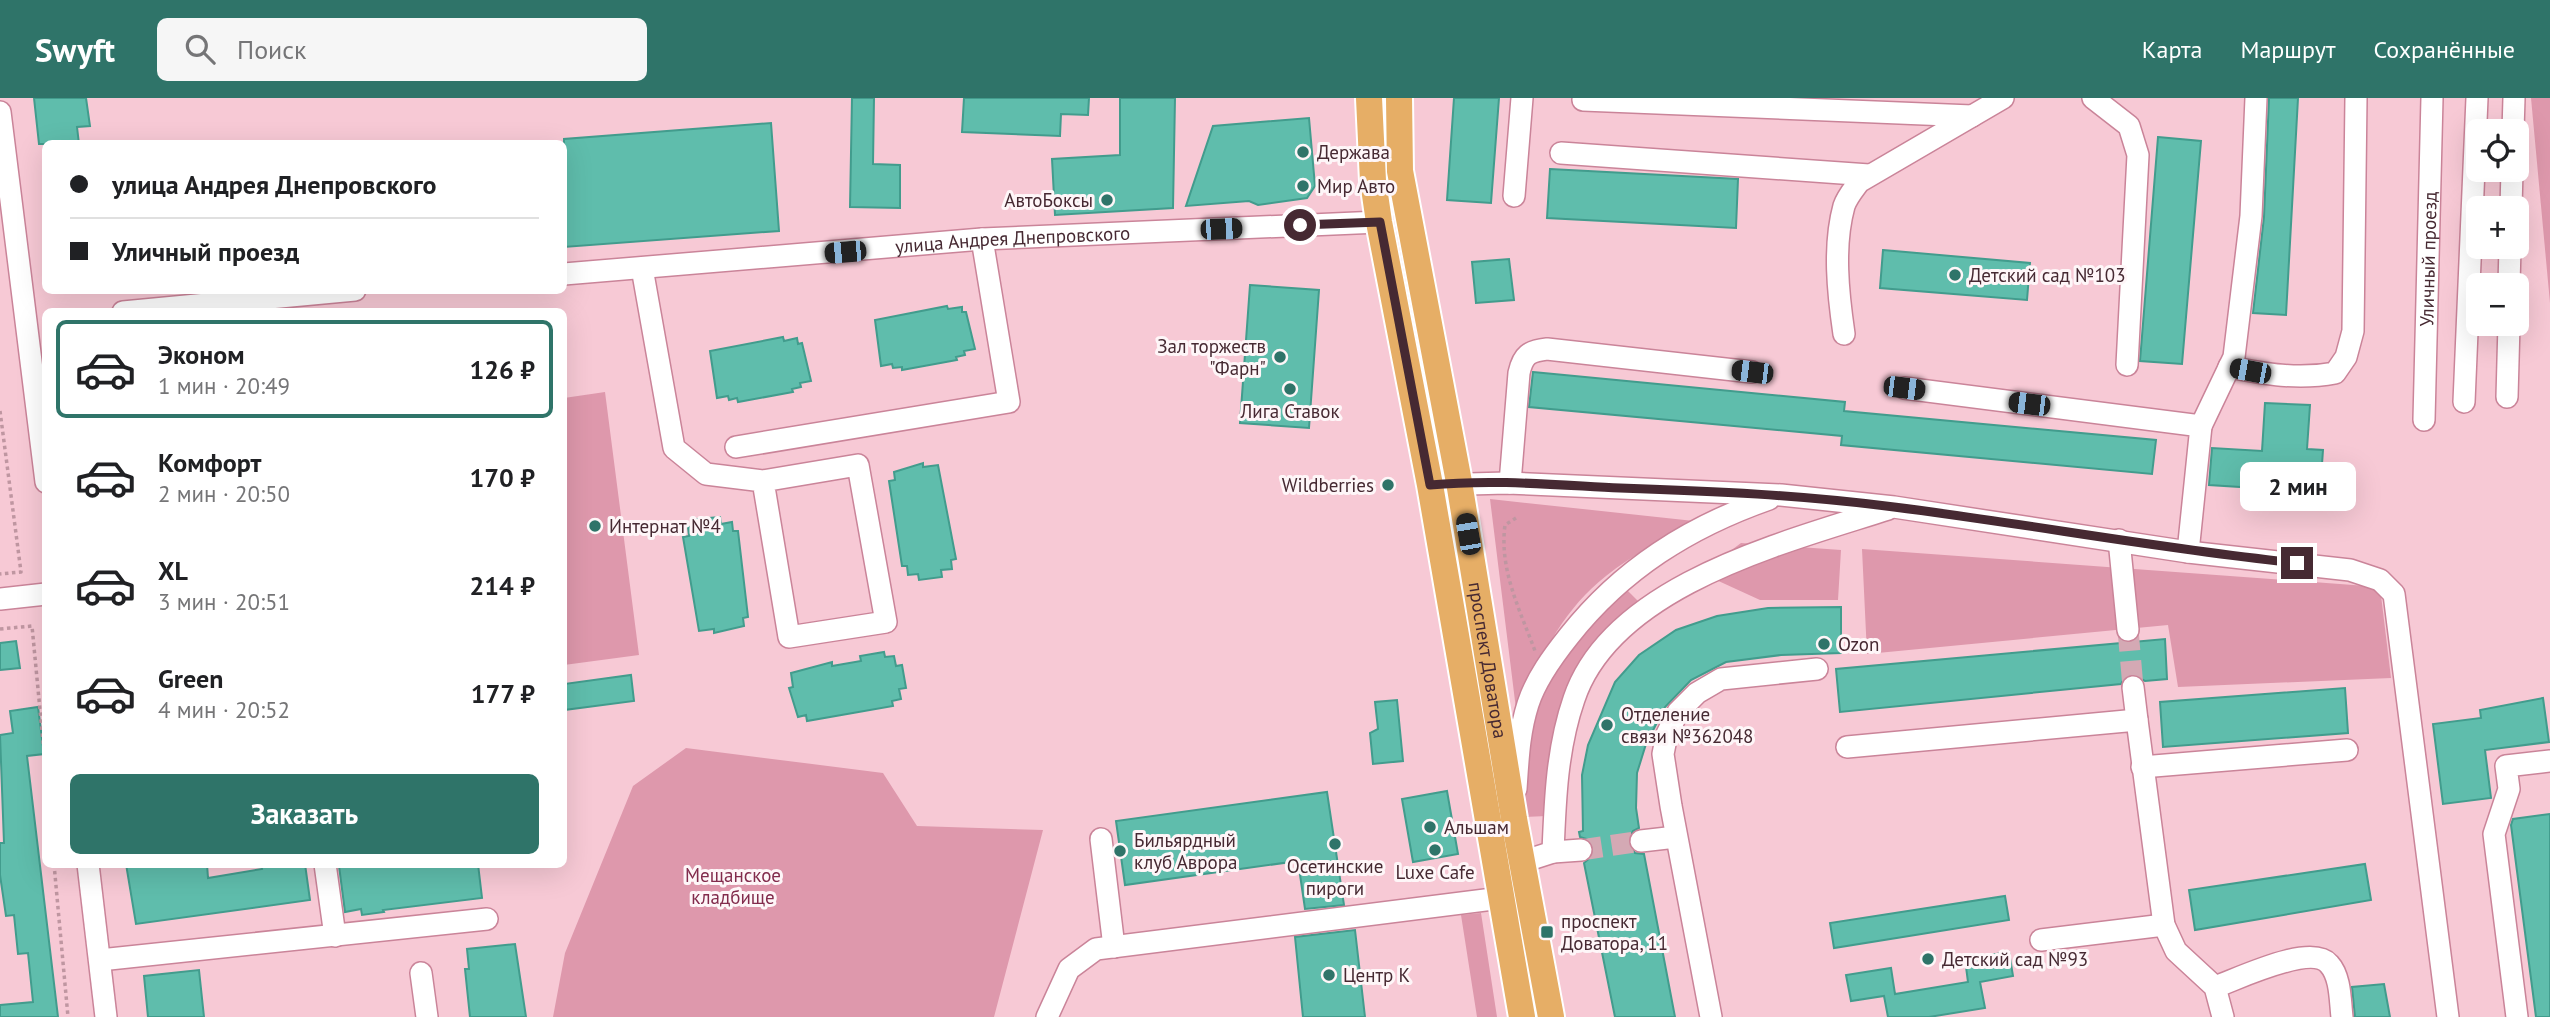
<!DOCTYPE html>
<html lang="ru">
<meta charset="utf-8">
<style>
body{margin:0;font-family:"PT Sans",sans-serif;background:#f6f6f6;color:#202124;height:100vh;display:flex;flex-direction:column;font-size:26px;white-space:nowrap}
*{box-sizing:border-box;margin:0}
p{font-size:23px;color:#757577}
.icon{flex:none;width:38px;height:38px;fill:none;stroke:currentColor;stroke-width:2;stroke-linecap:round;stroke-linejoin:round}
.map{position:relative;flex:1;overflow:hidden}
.side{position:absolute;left:42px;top:210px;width:525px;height:560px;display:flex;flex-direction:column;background:#fff;border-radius:10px;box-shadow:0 7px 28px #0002}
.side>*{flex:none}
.hud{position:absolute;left:42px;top:42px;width:525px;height:154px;border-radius:10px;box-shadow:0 7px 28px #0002;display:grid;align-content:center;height:154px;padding:0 28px;background:#fff}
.tools{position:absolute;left:2466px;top:21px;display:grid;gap:14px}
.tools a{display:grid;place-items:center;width:63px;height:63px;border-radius:10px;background:#fff;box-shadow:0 7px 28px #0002;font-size:35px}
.end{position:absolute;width:32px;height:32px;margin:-16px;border:9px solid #462932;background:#fff;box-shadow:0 0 0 4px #fff}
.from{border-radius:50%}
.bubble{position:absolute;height:49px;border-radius:10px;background:#fff;box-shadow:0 7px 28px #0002;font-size:23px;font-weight:700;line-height:49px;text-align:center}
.car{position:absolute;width:21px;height:42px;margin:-21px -10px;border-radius:9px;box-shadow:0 0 5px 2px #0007;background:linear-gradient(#222 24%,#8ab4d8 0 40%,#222 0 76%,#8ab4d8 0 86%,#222 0)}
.hud b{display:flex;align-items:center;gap:24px;height:66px;font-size:26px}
.hud b+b{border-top:2px solid #e0e0e0}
.hud i{width:18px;height:18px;background:#202124}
ul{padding:12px 0 0;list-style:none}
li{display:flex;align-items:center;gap:21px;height:98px;margin:0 14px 10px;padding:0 14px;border:4px solid transparent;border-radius:10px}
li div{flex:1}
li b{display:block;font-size:26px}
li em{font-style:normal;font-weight:700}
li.current{border-color:#2f7469}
li>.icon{width:63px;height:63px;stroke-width:1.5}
.button{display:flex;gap:14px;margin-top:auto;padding:14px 28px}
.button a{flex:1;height:80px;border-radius:10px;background:#2f7469;color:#fff;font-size:28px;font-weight:700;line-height:80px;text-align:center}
header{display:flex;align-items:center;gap:42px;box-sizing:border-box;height:98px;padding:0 35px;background:#2f7469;color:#fff}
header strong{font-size:33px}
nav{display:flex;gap:38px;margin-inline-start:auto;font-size:24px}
.search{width:490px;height:63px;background:#f6f6f6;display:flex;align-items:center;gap:18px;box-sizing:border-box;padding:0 24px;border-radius:10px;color:#757577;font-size:26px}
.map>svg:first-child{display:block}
.green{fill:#de98ac}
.building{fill:#5fbdac;stroke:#429c8d;stroke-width:2}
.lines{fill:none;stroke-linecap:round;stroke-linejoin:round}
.minor-tunnel{stroke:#d4a9b4;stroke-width:21;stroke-dasharray:21 10;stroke-linecap:butt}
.minor-casing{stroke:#ca8499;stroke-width:24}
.major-casing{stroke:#fff;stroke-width:30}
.path{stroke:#bf96a1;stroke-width:3.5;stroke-dasharray:3.5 3.5;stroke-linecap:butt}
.minor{stroke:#fff;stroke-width:21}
.major{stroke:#e6ae66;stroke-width:26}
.route{stroke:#462932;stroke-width:9}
.poi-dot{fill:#2f7469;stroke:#fef6f8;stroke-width:2.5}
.labels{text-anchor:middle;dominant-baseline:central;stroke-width:6;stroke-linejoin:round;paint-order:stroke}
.poi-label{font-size:19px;fill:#462932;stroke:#fef6f8;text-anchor:start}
.street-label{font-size:19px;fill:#462932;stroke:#fef6f8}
.park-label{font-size:19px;fill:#822b4c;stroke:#fef6f8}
</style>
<header>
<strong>Swyft</strong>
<div class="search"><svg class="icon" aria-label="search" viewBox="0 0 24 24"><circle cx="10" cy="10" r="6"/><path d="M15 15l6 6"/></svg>Поиск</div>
<nav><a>Карта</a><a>Маршрут</a><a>Сохранённые</a></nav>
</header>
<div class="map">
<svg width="2550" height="919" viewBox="0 0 2550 919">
<rect width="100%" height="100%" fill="#f7c9d5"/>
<path class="green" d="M2531,0H2550V205Z
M605,294L639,557L564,567V300Z
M1490,401L1694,423C1665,441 1632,457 1606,478C1561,513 1535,567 1517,619Z
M1741,445L1841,452L1838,502H1760L1701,475Z
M1862,451L2380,489L2391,580L2178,589L2168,527L1867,556Z
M1624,489L1639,504C1560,573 1550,616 1547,718L1524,719C1524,670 1523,614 1553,571C1573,542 1601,516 1624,489Z
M686,650L883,675L917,728L1043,732L994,919H553L565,855L633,688Z
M1481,815L1497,919H1477L1461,817Z"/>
<path class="building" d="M34,0H86L90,28L77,29L79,46H39Z
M852,0H874L873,66L900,67V110L850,109Z
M964,0H1089L1088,17L1061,16L1060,38L962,34Z
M1120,0H1175L1173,110L1055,117L1052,61L1120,57Z
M1454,0H1499L1491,105L1447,102Z
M2269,0H2298L2286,217L2253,215L2264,119Z
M1309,20L1315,88L1307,100L1258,107L1249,103L1186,108L1213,28Z
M771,25L779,133L564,149V41Z
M2158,39L2201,43L2182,266L2140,263Z
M1550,71L1738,81L1736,130L1547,120Z
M1883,152L2030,165L2027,202L1880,190Z
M1509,161L1514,202L1476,205L1472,164Z
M1250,187L1319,192L1309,330L1240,325Z
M947,208L948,211L962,209V214H966L975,251L964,253L965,257L956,259L957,262L902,272V269L893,270L892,266L881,268L875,222Z
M783,239L784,243L797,240L798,246L802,245L811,283L800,285L801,289L792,291L793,294L738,304L737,300L729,302L728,298L717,300L710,253Z
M1533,274L1845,304L1844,313L2156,342L2152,376L1841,347L1842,338L1529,309Z
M2265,305L2310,307L2307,351L2323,352L2320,394L2209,387L2212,350L2262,353Z
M923,365V369L938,367L956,461L951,462L952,471L941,472L942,479L919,482L918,476L908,477L907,468H902L889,383L895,382L894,374Z
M720,419L721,426L732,424L733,433H738L748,519L743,520L744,528L714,535V531L699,533L683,439L689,438L688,429L698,428L697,421Z
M1841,509V555L1781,557L1726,564L1691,582L1665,609L1646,646L1637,675L1636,710L1639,730L1633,733L1628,744L1635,755L1644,756L1675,919H1615L1584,765L1592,758L1594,750L1587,741L1580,739L1579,734L1583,733L1582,677L1588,647L1615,584L1639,557L1676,532L1717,518L1768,510Z
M2165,541L2167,581L2145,583L2132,576L2125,579L2121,586L1840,614L1836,571Z
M16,543L20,570L0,572V545Z
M884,554L885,559L894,558L896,568L902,567L906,590L899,591L901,601L892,603L893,608L807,623L806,617L798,619L789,590L793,589L791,575L832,564V568L861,563L860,558Z
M631,577L634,603L564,612V586Z
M2345,590L2348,635L2163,649L2160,604Z
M2543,600L2549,644L2485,652L2491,700L2443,706L2433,626L2481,620L2480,612Z
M1397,602L1403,663L1373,666L1370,635L1378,631L1375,604Z
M38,609L44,656L27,658L58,919H0V907L33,904L28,855L18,856L14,817L6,818L0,777V745H4L0,637L13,635L10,613Z
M1447,693L1458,756L1413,764L1402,701Z
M1327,694L1344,807L1305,811L1298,763L1125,787L1116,723Z
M2550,716V919H2536L2511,727L2513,721Z
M126,766H207L208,780L262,771L261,766H305L310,802L136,826Z
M352,766H478L482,800L383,812L384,814L362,817L361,811L345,814L339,768Z
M2365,766L2371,802L2195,832L2189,792Z
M2005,798L2009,822L1834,850L1830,825Z
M1355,832L1365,919H1303L1295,839Z
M515,846L526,919H470L465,871H469L467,851Z
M2009,854L2013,878L1980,884L1985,910L1929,919H1888L1884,898L1851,903L1846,877L1891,870L1895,896L1968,884L1965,861Z
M199,872L204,919H148L144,878Z
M2384,886L2390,919H2355L2352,889Z"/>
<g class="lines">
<path class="minor-tunnel" d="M2128,532L2133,589
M1581,752L1641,743"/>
<g class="minor-casing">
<g id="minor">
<path d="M2093,0L2129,28L2138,57L2127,267"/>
<path d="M1583,2L1972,18"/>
<path d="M0,14L46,384"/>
<path d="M2513,33L2514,0"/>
<path d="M1561,55L1869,77"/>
<path d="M1514,98L1522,0"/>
<path d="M2511,110L2512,72"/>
<path d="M642,170L674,350L706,376L763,383L858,367L886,524L789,539L763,383"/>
<path id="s1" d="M564,176L982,141L1379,124"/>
<path d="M2509,187L2510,149"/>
<path d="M123,214L355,192"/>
<path d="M1844,236C1838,195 1833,148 1844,108C1847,99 1854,91 1859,84L2003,0"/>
<path d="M2229,269C2265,276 2298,282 2335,275L2346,259L2353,233L2356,0"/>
<path d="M1904,290L2201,328L2188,454"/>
<path d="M2507,299L2509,226"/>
<path d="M2464,304L2477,0"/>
<path id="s2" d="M2424,322L2432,0"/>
<path d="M2201,328L2234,259L2251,118L2256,0"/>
<path d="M736,349L1009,304L982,141"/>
<path d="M1510,385L1519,275C1523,257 1529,253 1547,251L1752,274"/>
<path d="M1430,387L1507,385L1781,397L1894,409L2188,454L2350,472L2380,482L2394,496L2448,919"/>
<path d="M2119,442L2128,532"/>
<path d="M0,501L46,496"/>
<path d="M2133,589L2137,622"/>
<path d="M1847,649L2137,622L2164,827L2176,853L2215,889L2223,919"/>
<path d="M2142,669L2347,652"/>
<path d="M1516,691C1518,662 1519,634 1528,606C1536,581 1553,558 1569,538C1622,471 1689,429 1769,401"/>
<path d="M1101,741L1114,849"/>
<path d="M1641,743L1676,739"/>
<path d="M1553,754L1581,752"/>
<path d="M1522,764L1553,754C1555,702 1557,650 1574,601C1612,487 1786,444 1888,411"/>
<path d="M88,766L106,919"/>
<path d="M325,766L335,838"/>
<path d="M2041,842L2164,827"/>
<path d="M100,862L487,821"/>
<path d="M421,875L427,919"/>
<path d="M2215,889C2238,881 2311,845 2329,866C2341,879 2340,903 2342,919"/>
<path d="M1047,919L1069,871L1096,851L1501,800"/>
<path d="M1711,919L1671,708L1663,656L1667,636L1678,614L1697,595L1721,581L1817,571"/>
<path d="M2517,919L2494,736L2509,691L2506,668L2550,663"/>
</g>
</g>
<g class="major-casing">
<g id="major">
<path d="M1369,0L1373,83L1379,124L1430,387L1522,919"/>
<path id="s3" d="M1399,0L1400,73L1459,384L1514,721L1551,919"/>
</g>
</g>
<path class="path" d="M0,313L21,474L0,476
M1516,420L1505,427C1499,472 1520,512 1535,553
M0,531L32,528L46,675
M54,766L68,919"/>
<use href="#minor" class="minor"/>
<use href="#major" class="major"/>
</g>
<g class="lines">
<path class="route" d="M1300,127L1380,124L1430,387C1493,381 1557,387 1620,390C1712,393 1803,397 1894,409C2029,426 2162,451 2297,465"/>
</g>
<g class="poi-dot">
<circle cx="1303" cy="54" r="7"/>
<circle cx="1303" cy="88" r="7"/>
<circle cx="1107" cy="102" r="7"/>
<circle cx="1955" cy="177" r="7"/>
<circle cx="1280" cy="259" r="7"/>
<circle cx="1290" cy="291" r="7"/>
<circle cx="1388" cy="387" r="7"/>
<circle cx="595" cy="428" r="7"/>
<circle cx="1824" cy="546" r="7"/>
<circle cx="1607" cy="627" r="7"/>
<circle cx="1430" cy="729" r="7"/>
<circle cx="1335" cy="746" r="7"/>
<circle cx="1435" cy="752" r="7"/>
<circle cx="1120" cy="753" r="7"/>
<rect x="1540" y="827" width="14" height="14" rx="3.5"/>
<circle cx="1928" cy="861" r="7"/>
<circle cx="1329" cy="877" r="7"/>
</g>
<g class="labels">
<g class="poi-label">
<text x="1317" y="54">Держава</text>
<text x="1317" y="88">Мир Авто</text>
<text x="1093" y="102" text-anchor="end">АвтоБоксы</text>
<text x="1969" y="177">Детский сад №103</text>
<text x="1266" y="248" text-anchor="end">Зал торжеств<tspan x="1266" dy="22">"Фарн"</tspan></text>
<text x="1290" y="313" text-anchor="middle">Лига Ставок</text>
<text x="1374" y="387" text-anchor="end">Wildberries</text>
<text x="609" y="428">Интернат №4</text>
<text x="1838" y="546">Ozon</text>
<text x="1621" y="616">Отделение<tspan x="1621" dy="22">связи №362048</tspan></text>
<text x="1444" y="729">Альшам</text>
<text x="1134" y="742">Бильярдный<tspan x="1134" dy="22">клуб Аврора</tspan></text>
<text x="1335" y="768" text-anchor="middle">Осетинские<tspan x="1335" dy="22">пироги</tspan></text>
<text x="1435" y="774" text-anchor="middle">Luxe Cafe</text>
<text x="1561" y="823">проспект<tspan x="1561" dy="22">Доватора, 11</tspan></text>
<text x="1942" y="861">Детский сад №93</text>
<text x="1343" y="877">Центр К</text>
</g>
<g class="street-label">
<text stroke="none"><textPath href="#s1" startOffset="450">улица Андрея Днепровского</textPath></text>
<text stroke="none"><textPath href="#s2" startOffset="161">Уличный проезд</textPath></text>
<text stroke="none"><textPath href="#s3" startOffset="570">проспект Доватора</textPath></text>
</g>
<g class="park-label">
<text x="733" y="777">Мещанское<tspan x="733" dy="22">кладбище</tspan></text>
</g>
</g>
</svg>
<div class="tools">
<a><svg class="icon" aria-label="locate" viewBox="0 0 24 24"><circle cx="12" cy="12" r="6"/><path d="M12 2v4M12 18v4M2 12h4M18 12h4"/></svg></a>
<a>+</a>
<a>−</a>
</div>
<i class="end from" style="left:1300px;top:127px"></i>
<i class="end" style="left:2297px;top:465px"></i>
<div class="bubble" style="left:2240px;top:364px;width:116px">2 мин</div>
<i class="car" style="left:1221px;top:131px;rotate:88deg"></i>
<i class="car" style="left:845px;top:154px;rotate:265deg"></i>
<i class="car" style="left:2250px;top:273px;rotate:281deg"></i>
<i class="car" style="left:1752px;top:274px;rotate:277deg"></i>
<i class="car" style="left:1904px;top:290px;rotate:97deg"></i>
<i class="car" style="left:2029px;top:306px;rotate:277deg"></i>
<i class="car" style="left:1468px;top:436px;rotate:350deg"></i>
<div class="hud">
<b><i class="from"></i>улица Андрея Днепровского</b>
<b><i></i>Уличный проезд</b>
</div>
<section class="side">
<ul>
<li class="current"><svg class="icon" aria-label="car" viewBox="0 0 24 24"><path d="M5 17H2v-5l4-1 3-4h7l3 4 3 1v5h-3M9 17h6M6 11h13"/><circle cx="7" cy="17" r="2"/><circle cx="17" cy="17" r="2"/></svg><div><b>Эконом</b><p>1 мин · 20:49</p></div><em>126 ₽</em></li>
<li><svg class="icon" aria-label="car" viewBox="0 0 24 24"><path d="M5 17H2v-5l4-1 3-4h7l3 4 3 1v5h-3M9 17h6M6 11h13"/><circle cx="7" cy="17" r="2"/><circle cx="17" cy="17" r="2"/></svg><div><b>Комфорт</b><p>2 мин · 20:50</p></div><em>170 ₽</em></li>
<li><svg class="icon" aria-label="car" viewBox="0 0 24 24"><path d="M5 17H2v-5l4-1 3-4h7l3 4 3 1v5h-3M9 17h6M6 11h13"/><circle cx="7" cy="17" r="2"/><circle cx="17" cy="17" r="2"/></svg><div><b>XL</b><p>3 мин · 20:51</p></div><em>214 ₽</em></li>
<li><svg class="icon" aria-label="car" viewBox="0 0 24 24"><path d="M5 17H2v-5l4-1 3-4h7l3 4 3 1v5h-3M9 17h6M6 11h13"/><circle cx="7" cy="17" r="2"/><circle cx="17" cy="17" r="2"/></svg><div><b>Green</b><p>4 мин · 20:52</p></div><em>177 ₽</em></li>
</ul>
<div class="button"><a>Заказать</a></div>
</section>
</div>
